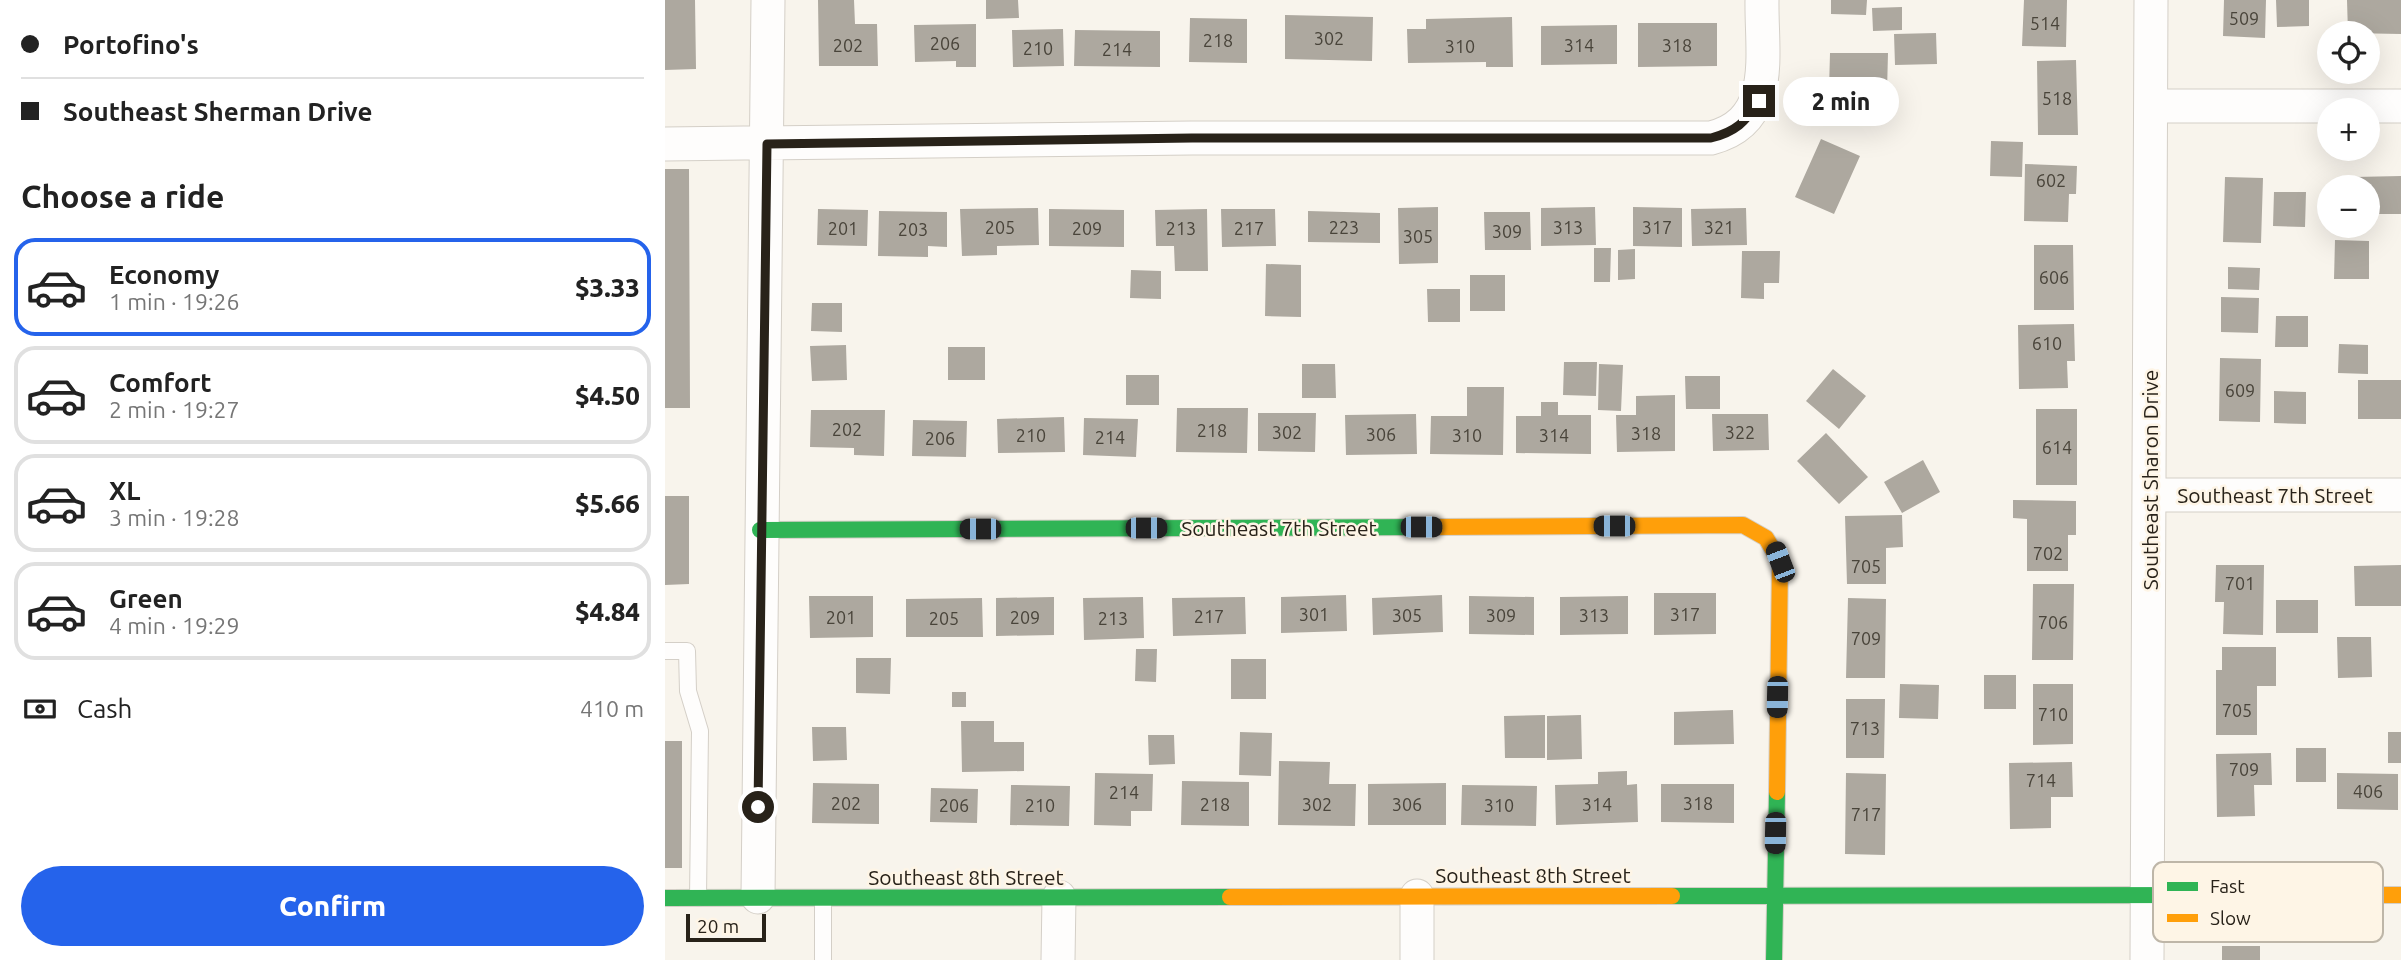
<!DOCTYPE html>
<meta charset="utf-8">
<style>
body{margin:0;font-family:Ubuntu,sans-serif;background:#f2f2f2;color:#222;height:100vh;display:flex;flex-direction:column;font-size:26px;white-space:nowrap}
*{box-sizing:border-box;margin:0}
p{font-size:23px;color:#767676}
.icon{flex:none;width:38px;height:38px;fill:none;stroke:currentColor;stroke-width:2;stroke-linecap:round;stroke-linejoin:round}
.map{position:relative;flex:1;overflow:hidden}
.side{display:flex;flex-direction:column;background:#fff;width:665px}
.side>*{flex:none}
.top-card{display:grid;align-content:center;height:154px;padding:0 21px;background:#fff}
.fabs{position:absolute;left:1652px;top:21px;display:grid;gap:14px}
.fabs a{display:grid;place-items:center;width:63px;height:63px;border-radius:50%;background:#fff;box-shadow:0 7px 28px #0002;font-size:35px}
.scale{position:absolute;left:21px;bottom:18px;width:80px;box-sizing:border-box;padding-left:7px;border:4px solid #282219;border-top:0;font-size:19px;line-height:24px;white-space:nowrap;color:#282219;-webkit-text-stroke:5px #fef5e6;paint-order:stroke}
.end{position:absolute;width:32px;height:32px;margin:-16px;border:9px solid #282219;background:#fff;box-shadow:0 0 0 4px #fff}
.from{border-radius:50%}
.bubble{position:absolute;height:49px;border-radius:24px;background:#fff;box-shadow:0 7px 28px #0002;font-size:23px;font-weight:800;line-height:49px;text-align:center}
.car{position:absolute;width:21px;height:42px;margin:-21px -10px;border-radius:9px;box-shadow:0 0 5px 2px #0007;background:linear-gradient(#222 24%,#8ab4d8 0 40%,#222 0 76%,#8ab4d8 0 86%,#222 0)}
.top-card b{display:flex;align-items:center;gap:24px;height:66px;font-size:26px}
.top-card b+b{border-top:2px solid #e0e0e0}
.top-card i{width:18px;height:18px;background:#222}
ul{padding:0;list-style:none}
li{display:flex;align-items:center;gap:21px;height:98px;margin:0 14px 10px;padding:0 7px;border:4px solid #e0e0e0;border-radius:21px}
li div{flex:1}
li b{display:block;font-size:26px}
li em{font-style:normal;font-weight:800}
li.current{border-color:#2563eb}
li>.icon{width:63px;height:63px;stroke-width:1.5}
h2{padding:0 21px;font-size:32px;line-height:84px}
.pay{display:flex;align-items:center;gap:18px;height:77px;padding:0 21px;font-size:26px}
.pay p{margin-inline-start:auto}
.primary-button{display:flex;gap:14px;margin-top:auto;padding:14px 21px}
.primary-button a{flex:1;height:80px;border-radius:42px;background:#2563eb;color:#fff;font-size:28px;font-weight:800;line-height:80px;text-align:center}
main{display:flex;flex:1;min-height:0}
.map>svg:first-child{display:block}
.building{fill:#ada89f}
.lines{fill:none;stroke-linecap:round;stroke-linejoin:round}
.lane-casing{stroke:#d4cfc7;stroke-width:18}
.street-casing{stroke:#d4cfc7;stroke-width:35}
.fast-casing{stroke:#d4cfc7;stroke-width:18}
.slow-casing{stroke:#d4cfc7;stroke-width:18}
.lane{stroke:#fefdfc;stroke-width:16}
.street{stroke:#fefdfc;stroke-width:33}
.fast{stroke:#30b455;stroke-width:16}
.slow{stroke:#ff9f0a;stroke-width:16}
.route{stroke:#282219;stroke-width:9}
.labels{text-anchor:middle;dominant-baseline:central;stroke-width:5;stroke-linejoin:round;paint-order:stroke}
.number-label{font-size:18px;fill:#49443a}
.street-label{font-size:21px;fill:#282219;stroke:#fef5e6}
.key{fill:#fef5e6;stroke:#beb6a8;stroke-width:2}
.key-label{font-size:19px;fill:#282219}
</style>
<main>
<section class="side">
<div class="top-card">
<b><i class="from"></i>Portofino's</b>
<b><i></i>Southeast Sherman Drive</b>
</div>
<h2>Choose a ride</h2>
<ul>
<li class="current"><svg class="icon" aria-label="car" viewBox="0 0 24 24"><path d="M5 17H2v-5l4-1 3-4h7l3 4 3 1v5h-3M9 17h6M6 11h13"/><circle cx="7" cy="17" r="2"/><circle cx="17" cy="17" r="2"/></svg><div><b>Economy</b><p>1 min · 19:26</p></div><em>$3.33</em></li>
<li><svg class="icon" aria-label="car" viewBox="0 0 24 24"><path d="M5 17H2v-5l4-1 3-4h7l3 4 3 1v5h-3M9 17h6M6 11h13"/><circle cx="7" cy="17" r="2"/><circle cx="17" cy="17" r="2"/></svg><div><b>Comfort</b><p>2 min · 19:27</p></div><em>$4.50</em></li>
<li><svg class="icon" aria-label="car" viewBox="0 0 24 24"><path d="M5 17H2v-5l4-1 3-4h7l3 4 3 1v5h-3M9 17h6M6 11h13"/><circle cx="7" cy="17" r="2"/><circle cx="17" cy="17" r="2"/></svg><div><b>XL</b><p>3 min · 19:28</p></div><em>$5.66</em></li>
<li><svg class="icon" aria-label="car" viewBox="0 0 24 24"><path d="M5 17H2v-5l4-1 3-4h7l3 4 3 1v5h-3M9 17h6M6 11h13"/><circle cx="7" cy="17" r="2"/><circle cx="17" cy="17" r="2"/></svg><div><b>Green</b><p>4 min · 19:29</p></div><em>$4.84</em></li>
</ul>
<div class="pay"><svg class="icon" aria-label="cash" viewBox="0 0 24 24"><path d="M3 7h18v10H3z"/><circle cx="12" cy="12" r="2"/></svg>Cash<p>410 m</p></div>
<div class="primary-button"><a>Confirm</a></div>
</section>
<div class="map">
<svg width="1736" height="960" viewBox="0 0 1736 960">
<rect width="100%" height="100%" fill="#f8f4ec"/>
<path class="building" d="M0,0H30L31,69L0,70Z
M153,0H189L190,24H212L213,66H154Z
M321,0H353L354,18L321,19Z
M1166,0H1202L1201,15L1166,14Z
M1359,0H1402L1401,47L1357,46Z
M1559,0H1601L1600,38L1558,36Z
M1611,0H1644V26L1612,27Z
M1682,0H1736V34L1683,33Z
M1237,7V30L1208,31L1207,8Z
M620,15L708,17L707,61L620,59Z
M847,17L848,67H821V62L743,63L742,29H761V19Z
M525,18L582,19V63L524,62Z
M973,23H1052V66L973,67Z
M311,24V67H291V61L250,62L249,25Z
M952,25V64L876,65V26Z
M398,29L399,66L348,67L347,30Z
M410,30L495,31V67L409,66Z
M1271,33L1272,64L1230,65L1229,34Z
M1165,53H1223L1222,91L1164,90Z
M1411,60L1413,135H1373L1372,61Z
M1156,139L1195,156L1169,214L1130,197Z
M1326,141L1358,142L1357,177L1325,176Z
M1360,164L1412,166L1411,194H1404L1403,222L1359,221Z
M0,169H24L25,408H0Z
M1736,176V214H1703V187H1690V177Z
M1560,177L1598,178L1596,243L1558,242Z
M1609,192H1641L1640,227L1608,226Z
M773,207V263L734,264L733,208Z
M930,207L931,245L876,246V208Z
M968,207L1017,208V247L968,246Z
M373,208L374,245L332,246V255L297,256L295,209Z
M1081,208L1082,245L1027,246L1026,209Z
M153,209L203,210L202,246L152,245Z
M384,209L459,210V247L384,246Z
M542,209L543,271H510L509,246H491L490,210Z
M556,209H610L611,246L557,247Z
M214,211L282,212V247L263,246V257L213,256Z
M643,211L715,213V243L643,242Z
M819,212H865L866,250H820Z
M1670,240L1704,241V279H1669Z
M1369,245H1408L1409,310H1369Z
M929,248H946L945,282H929Z
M970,249V279L953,280V250Z
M1077,251H1115L1114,283H1099V299L1076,298Z
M601,264L636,265V317L600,316Z
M1563,267L1595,268L1594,290L1563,289Z
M466,270L496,271V299L465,298Z
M805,275H840V311H805Z
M762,289H795V322H763Z
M1556,297L1594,298L1593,333L1556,332Z
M147,303H177V332L146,331Z
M1611,316H1643V347H1610Z
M1409,324L1410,361H1402L1403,388L1354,389L1353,325Z
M1674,344L1703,345V374L1673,373Z
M181,345L182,380L147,381L145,346Z
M283,347H320V380H283Z
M1555,358L1596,359L1595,422L1554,421Z
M899,362H932L931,396L898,395Z
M637,364H670L671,398H637Z
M934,364L958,365L956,411L933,410Z
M1168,369L1201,396L1174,429L1141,401Z
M461,375H494V405H461Z
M1020,376H1055V409H1021Z
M1693,380H1736V419H1693Z
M802,387H839L838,455L765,454L766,416H802Z
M1609,391L1641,392V424L1609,423Z
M1010,395V451L952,452L951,415H971V396Z
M876,402H893V415H926V454L851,453V416H876Z
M512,408H583L582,453L511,452Z
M1371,409H1412V485H1371Z
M146,410H220L219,456L189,455V448L145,447Z
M593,413H651L650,452L593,451Z
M751,414L752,454L681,455L680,415Z
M1047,414H1103L1104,450L1048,451Z
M399,417L400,452L333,453L332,419Z
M419,418L473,419L471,457L418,455Z
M248,420L302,421L301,457L247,456Z
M1161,433L1203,477L1174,504L1132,461Z
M1258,460L1275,492L1237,513L1219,482Z
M0,496H24V584L0,585Z
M1348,500L1411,501V535H1403V571H1362V519L1348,518Z
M1237,515L1238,547L1221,548V584H1182L1180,516Z
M1551,565H1599L1598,635L1558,634L1559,602H1550Z
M1736,565V606H1690L1689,566Z
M1368,584H1409L1408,660H1367Z
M989,593H1051V634L989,635Z
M681,595L682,631L616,633V597Z
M777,595L778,632L708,635L707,598Z
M144,596H208V637L145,638Z
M804,596L869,597V635L804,634Z
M963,596V634L895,635V597Z
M389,597V635L331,636V598Z
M478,597L479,638L419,640L418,598Z
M580,597L581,634L508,636L507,598Z
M317,598L318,637H241V599Z
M1183,598L1221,599L1220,678H1181Z
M1611,600H1653V633H1611Z
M1672,637H1706L1707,677L1673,678Z
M1557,647H1611V686H1592V735H1551V670H1557Z
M471,649H492L491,682L470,681Z
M191,658H226L225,694L191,693Z
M566,659H601V699H566Z
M1319,675H1351V709H1319Z
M1235,684L1274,685L1273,719L1234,718Z
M1368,684H1408V744L1368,745Z
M287,692H301V707H287Z
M1181,699H1220L1219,758H1181Z
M1068,710L1069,744L1009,745V712Z
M880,715V758H840L839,716Z
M916,715L917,759L882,760V716Z
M296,721H329V742H359V771L297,772Z
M147,727H181L182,760L148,761Z
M575,732L607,733L606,776L574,775Z
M1723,732H1736V763H1723Z
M483,735H509L510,764L484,765Z
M0,741H17V868H0Z
M1631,748H1661V782H1631Z
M1606,753L1607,785H1589L1590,816L1552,817L1551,754Z
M614,761L665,762L664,784H691L690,826L613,825Z
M1407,762L1408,797H1386V828L1345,829L1344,763Z
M962,771V785L972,784L973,822L891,825L890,785L933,784V772Z
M430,773L488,774L487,811H466V826L429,825Z
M1181,773L1221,774L1220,855L1180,854Z
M1672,773L1733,774V810L1672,809Z
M517,781L584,782V826L516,825Z
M148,783L214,784V824L147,823Z
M781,783V825H703V784Z
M996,784H1069V823L996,822Z
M346,785L405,786L404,826L345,825Z
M797,785L872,786L871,826L796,825Z
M266,788L313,789L312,823L265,822Z
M1557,946H1595V960H1557Z"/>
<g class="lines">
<g class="lane-casing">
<path id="lane" d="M0,651H22L23,691L35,731L33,898
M158,960V898"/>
</g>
<g class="street-casing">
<path id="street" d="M1486,106H1736
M0,144L527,138H1046C1112,121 1096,54 1097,0
M1485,495H1736
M93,897L103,0
M393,960L394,897
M752,960V896
M1482,960L1486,0"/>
</g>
<g class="fast-casing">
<path id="fast" d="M95,530L768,527
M1007,896L1556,895
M0,898L565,897
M1109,960L1112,792"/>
</g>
<g class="slow-casing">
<path id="slow" d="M768,527L1078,525L1101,538L1115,562L1112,792
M1556,895H1736
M565,897L1007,896"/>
</g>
<use href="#lane" class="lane"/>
<use href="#street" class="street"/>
<use href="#fast" class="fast"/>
<use href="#slow" class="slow"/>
</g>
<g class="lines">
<path class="route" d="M93,807L102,144L527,138H1046C1070,132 1081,122 1094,101"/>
</g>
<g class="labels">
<g class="number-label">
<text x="1579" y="18">509</text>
<text x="1380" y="23">514</text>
<text x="664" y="38">302</text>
<text x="553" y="40">218</text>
<text x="280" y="43">206</text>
<text x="183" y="45">202</text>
<text x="914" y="45">314</text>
<text x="1012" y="45">318</text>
<text x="795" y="46">310</text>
<text x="373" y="48">210</text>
<text x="452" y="49">214</text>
<text x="1392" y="98">518</text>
<text x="1386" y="180">602</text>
<text x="335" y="227">205</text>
<text x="679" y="227">223</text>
<text x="903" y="227">313</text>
<text x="992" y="227">317</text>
<text x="1054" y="227">321</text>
<text x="178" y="228">201</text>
<text x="422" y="228">209</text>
<text x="516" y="228">213</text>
<text x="584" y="228">217</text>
<text x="248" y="229">203</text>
<text x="842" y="231">309</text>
<text x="753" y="236">305</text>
<text x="1389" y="277">606</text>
<text x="1382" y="343">610</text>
<text x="1575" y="390">609</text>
<text x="182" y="429">202</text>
<text x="547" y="430">218</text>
<text x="622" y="432">302</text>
<text x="1075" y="432">322</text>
<text x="981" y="433">318</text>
<text x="716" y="434">306</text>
<text x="366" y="435">210</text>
<text x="802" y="435">310</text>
<text x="889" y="435">314</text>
<text x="445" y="437">214</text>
<text x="275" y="438">206</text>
<text x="1392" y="447">614</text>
<text x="1383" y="553">702</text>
<text x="1201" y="566">705</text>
<text x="1575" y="583">701</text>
<text x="649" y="614">301</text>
<text x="1020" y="614">317</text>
<text x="742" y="615">305</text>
<text x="836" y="615">309</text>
<text x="929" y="615">313</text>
<text x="544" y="616">217</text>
<text x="176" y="617">201</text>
<text x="360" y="617">209</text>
<text x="279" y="618">205</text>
<text x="448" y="618">213</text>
<text x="1388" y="622">706</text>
<text x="1201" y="638">709</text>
<text x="1572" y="710">705</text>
<text x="1388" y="714">710</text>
<text x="1200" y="728">713</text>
<text x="1579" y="769">709</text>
<text x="1376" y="780">714</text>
<text x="1703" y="791">406</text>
<text x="459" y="792">214</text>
<text x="181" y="803">202</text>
<text x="1033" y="803">318</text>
<text x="550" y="804">218</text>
<text x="652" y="804">302</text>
<text x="742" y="804">306</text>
<text x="932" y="804">314</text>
<text x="289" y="805">206</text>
<text x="375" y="805">210</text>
<text x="834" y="805">310</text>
<text x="1201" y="814">717</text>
</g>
<g class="street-label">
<text transform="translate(1485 480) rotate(-90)">Southeast Sharon Drive</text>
<text x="1610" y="495">Southeast 7th Street</text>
<text x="614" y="528">Southeast 7th Street</text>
<text x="868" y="875">Southeast 8th Street</text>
<text x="301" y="877">Southeast 8th Street</text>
</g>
</g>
<rect x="1488" y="862" width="230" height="80" rx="10" class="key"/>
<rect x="1502" y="882" width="31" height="9" fill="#30b455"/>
<rect x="1502" y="914" width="31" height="8" fill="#ff9f0a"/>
<g class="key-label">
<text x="1545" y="893">Fast</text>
<text x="1545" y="925">Slow</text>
</g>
</svg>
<div class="fabs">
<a><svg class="icon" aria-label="locate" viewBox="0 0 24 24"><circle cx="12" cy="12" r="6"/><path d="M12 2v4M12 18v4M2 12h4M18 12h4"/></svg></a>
<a>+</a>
<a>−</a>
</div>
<div class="scale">20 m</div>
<i class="end from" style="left:93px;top:807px"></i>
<i class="end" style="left:1094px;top:101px"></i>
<div class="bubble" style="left:1118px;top:77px;width:116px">2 min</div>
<i class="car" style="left:949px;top:526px;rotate:270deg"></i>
<i class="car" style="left:756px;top:527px;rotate:90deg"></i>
<i class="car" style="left:481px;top:528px;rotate:90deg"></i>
<i class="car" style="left:315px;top:529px;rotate:270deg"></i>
<i class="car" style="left:1115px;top:562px;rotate:339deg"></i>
<i class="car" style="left:1112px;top:697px;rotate:181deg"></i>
<i class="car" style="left:1110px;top:833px;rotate:181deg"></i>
</div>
</main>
